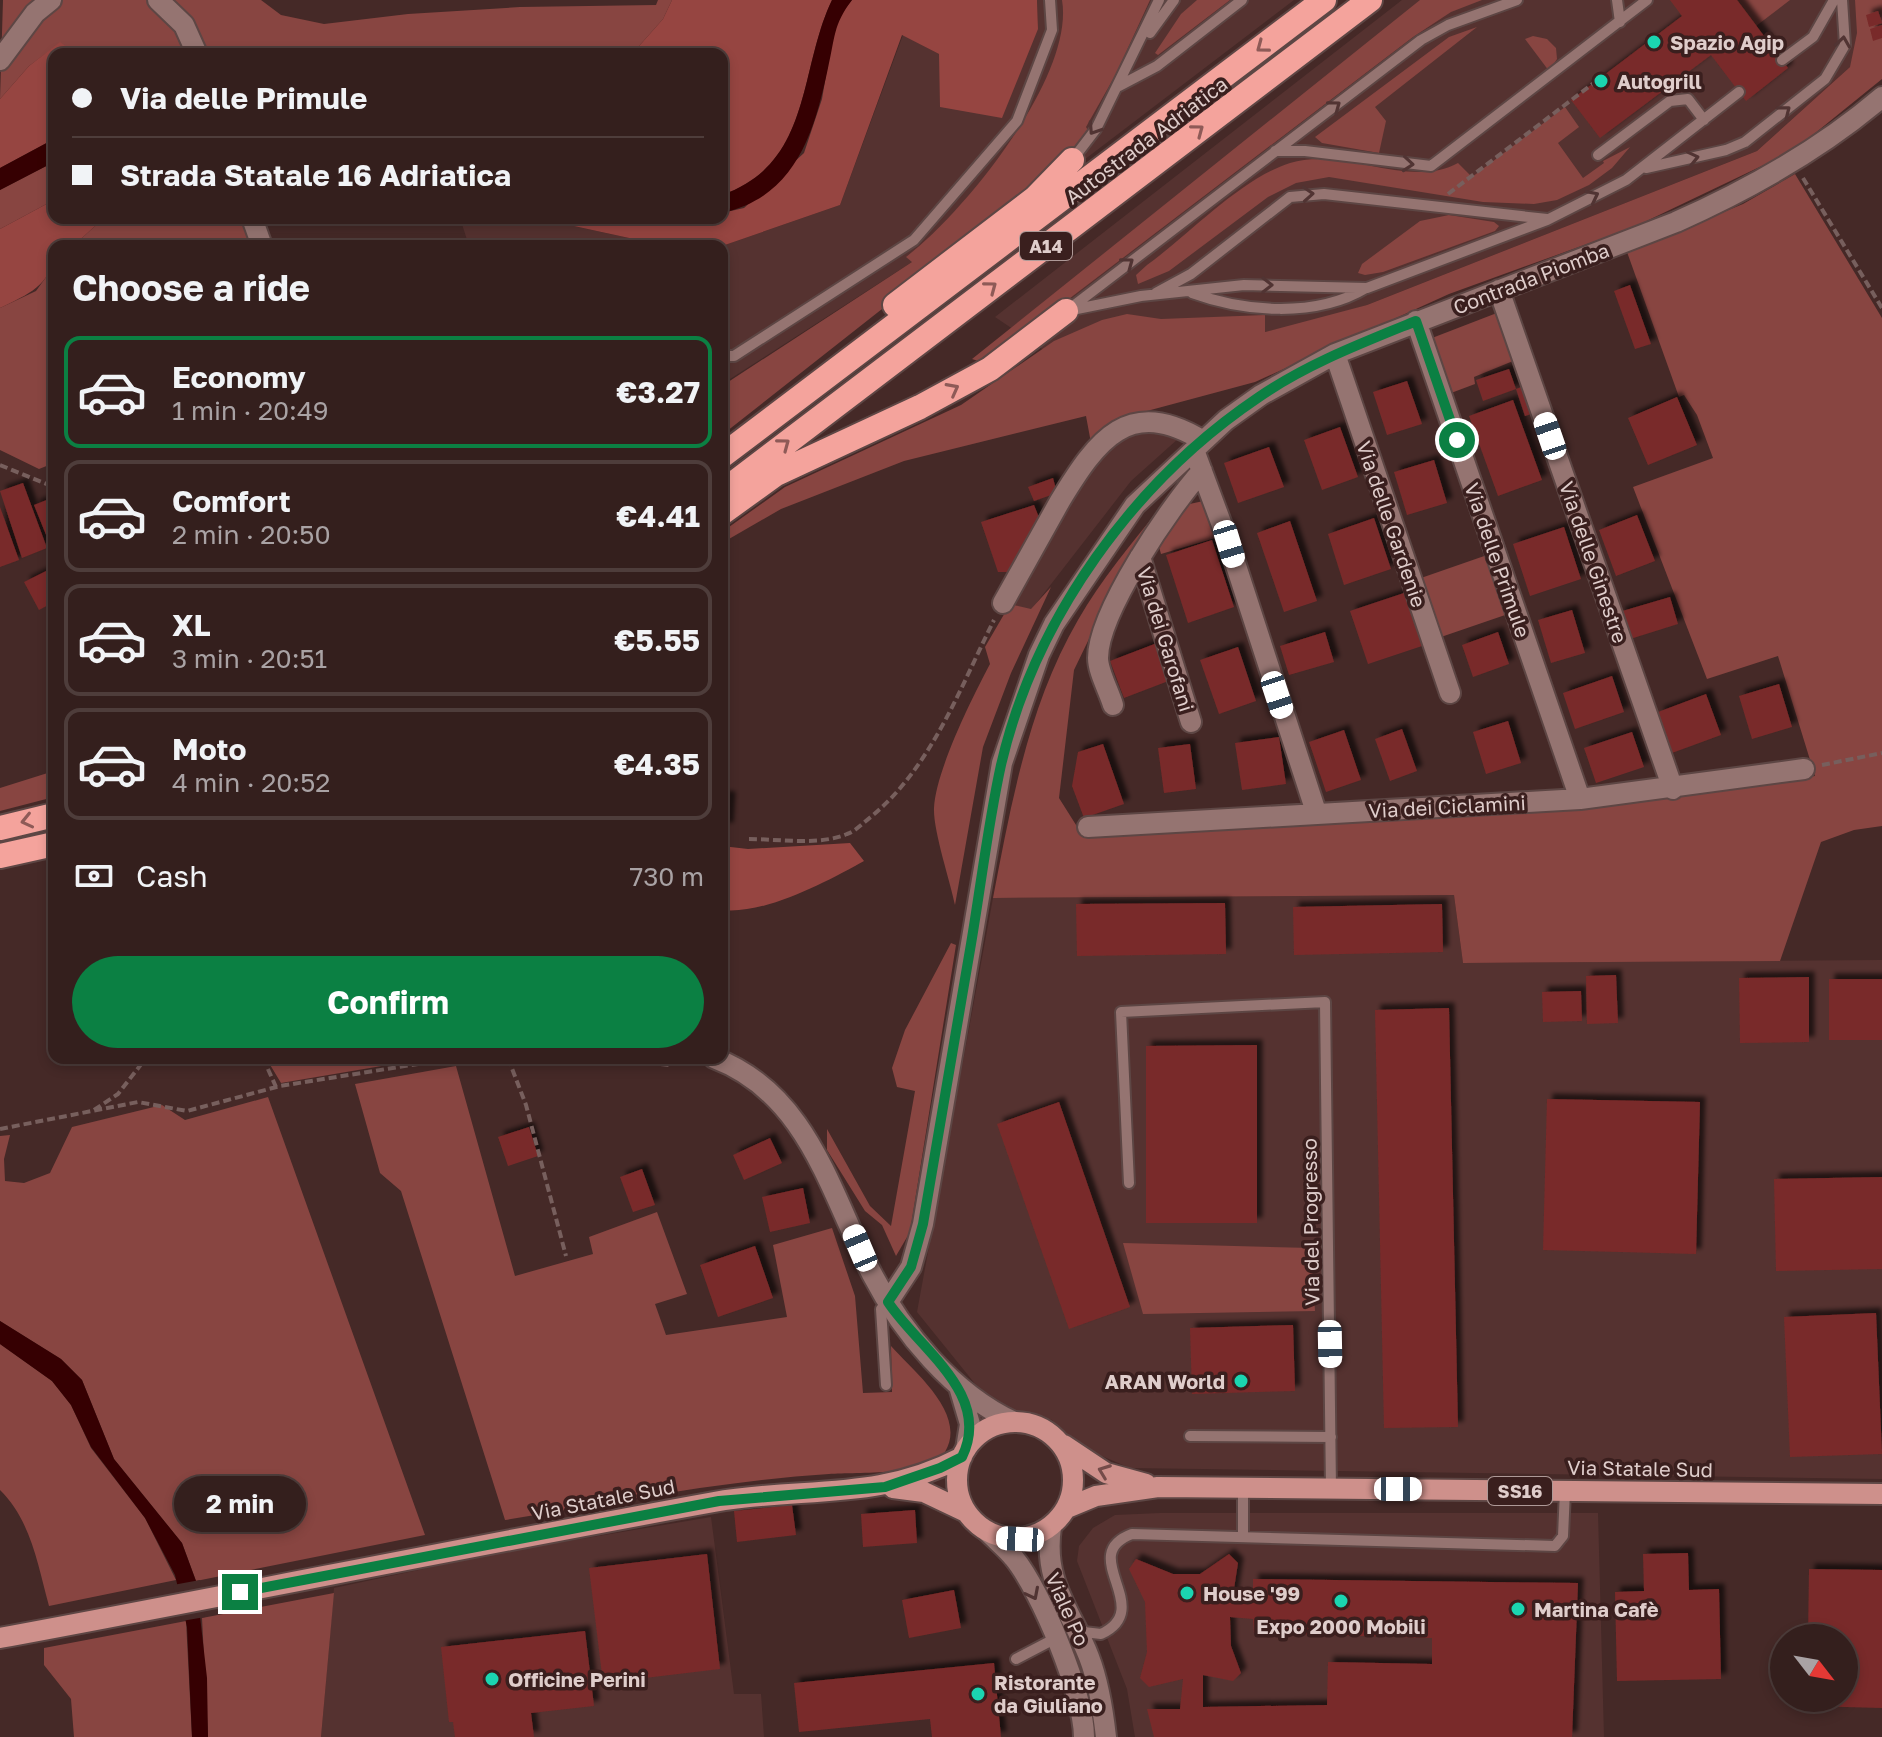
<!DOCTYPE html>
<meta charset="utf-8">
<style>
body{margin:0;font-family:"Golos Text",sans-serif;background:#3f2c2a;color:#f1f3f6;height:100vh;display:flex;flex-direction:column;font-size:30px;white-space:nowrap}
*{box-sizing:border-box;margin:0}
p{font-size:26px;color:#a9a2a4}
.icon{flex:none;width:44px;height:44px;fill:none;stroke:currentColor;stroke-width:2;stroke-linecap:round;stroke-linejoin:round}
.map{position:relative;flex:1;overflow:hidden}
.drawer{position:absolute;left:48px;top:240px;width:680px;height:824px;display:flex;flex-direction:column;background:#341f1d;border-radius:16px;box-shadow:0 4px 12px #0003,0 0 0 2px #4e3d3b}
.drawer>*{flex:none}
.banner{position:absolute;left:48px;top:48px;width:680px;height:176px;border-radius:16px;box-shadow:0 4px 12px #0003,0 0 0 2px #4e3d3b;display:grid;align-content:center;height:176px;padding:0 24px;background:#341f1d}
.needle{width:52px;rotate:121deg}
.buttons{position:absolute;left:1770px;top:1624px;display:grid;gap:16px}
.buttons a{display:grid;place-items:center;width:88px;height:88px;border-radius:50%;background:#341f1d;box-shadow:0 4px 12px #0003,0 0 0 2px #4e3d3b;font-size:40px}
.end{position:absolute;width:36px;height:36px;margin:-18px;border:10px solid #0b8043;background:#fff;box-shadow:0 0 0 4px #fff}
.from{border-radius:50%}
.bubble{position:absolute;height:56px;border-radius:28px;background:#341f1d;box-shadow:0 4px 12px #0003,0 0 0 2px #4e3d3b;font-size:26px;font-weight:700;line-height:56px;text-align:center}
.car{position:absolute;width:24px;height:48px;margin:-24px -12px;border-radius:10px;box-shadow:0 0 6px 2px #0007;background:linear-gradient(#fff 24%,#345 0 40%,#fff 0 76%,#345 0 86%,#fff 0)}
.banner b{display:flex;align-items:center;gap:28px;height:76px;font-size:30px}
.banner b+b{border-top:2px solid #4e3d3b}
.banner i{width:20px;height:20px;background:#f1f3f6}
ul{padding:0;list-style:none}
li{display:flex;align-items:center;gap:24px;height:112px;margin:0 16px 12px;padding:0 8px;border:4px solid #4e3d3b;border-radius:16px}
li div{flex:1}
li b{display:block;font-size:30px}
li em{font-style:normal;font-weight:700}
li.current{border-color:#0b8043}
li>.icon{width:72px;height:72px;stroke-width:1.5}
h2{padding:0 24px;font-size:36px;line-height:96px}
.pay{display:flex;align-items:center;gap:20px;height:88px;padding:0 24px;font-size:30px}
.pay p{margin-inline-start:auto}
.button{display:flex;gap:16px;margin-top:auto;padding:16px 24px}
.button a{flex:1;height:92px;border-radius:48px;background:#0b8043;color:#fff;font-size:32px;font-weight:700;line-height:92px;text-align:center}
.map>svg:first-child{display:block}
.built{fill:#553230}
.green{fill:#884541}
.forest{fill:#964541}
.water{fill:#360002}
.pier{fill:#452927}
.building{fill:#792a29;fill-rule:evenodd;filter:url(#shadow)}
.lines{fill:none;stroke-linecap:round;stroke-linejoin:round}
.lane-casing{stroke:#5d4644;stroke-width:14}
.street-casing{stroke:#5d4644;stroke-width:24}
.secondary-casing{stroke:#5d4644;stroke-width:24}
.primary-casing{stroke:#5d4644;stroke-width:24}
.highway-casing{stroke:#5d4644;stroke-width:28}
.path{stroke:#775f5d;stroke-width:4;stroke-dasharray:8 4;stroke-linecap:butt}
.lane{stroke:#957471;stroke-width:10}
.street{stroke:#957471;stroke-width:20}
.secondary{stroke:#957471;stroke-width:20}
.primary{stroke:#ce908b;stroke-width:20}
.highway{stroke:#f4a39c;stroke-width:24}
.oneway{stroke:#513433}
.oneway2{stroke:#8e5a57}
.oneway3{stroke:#754c4a}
.route{stroke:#0b8043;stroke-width:10}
.poi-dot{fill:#1bd5b1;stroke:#3a1f1e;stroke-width:3}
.labels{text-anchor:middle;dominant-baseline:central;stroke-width:7;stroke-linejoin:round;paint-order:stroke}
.shield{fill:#3a1f1e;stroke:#ae9997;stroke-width:2}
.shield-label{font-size:18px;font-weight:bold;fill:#dfcdcb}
.poi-label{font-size:20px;font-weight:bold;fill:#dfcdcb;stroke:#3a1f1e;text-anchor:start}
.street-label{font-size:20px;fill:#dfcdcb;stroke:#3a1f1e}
</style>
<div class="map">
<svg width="1882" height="1737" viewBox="0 0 1882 1737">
<defs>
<filter id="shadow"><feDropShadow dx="5.5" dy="-5.5" stdDeviation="2" flood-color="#0009"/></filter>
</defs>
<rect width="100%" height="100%" fill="#452927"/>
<path class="built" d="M1037,0H1294L933,275L912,262L730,379H722V246L840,205L903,35L939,54L1038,29Z
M1402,0H1882V62L1850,67L1757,151L1367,305L1307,323L1076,372L995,317Z
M460,218H537L666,246H469Z
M1160,430L1179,438L1131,481L1031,610L1010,604L1083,477L1108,448L1129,433Z
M1454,895L1463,963L1882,960V1479L1130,1468L1076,1445L1052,1420L993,1406L917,1312L993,898Z
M1160,1513H1598L1604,1737H1135L1127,1689L1077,1561L1079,1546L1093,1528L1115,1515Z
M711,1517L734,1694H761L764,1737H321L334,1588L503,1552Z"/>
<path class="green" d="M3,0H261L281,15L324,24L408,14L520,7L656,5L658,0H672L663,19L632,54H77L60,43L29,66L0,99Z
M1062,0H1150L1116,74L1086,127L1089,132L1056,172L722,435V386L912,262L906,257C964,213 1075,76 1062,0Z
M1197,0H1230L1158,55L1155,53L1181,14Z
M1420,0H1482L1451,12L1413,37L998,353L984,363L972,359Z
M1737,0H1790L1756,26Z
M1855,0H1882V79L1793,151L1634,227L1449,294L1255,382L1132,415L1091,443L1086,416L904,461L781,509L722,543V532L785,487L961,405L1054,341L1102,320L1127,314L1161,319L1265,315V332L1367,305L1757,151L1850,67L1857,33Z
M1477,27L1375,107L1386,121L1379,153L1322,143L1315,137L1449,37Z
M1533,36L1547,39L1556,48L1557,59L1549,71L1525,39Z
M1565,107L1579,127L1558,143L1583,178L1604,163L1603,161L1630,147L1612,168L1589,185L1557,200L1534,204L1483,202L1329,177L1296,183L1268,197L1169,271L1138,284L1136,275L1147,265C1190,234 1240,179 1290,163C1344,146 1409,190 1458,163L1472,177Z
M54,162V200L0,229V190Z
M1795,174L1882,318V826L1854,830L1821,842L1780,961L1463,963L1454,895L993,898C1011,804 1029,704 1078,620C1105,573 1143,530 1176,488L1129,556L1074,670L1059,798L1083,836L1578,809L1815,776L1778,656L1707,679L1633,487L1713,458L1697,415L1684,395L1679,397L1627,252L1743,204Z
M1449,215L1494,222L1499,226L1495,231L1383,272L1365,275L1358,273L1362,264L1420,221Z
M104,218H241L251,246H73Z
M54,266V463L39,469L0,450V308L36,291Z
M1502,311L1518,359L1474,377L1475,384L1451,393L1432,338Z
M1208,500L1219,537L1161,554L1158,543L1185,505Z
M1490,554L1511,613L1441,637L1421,578Z
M1051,587L1011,673L983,747L955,905C950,881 933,830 934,808C936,770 972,698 990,664L985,647L1010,604L1031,609Z
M54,771V797L0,811V788Z
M951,943L956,945L910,1232L896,1256L882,1225L865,1211L827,1150V1129L870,1206L891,1226L915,1091L897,1087L892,1068L905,1030Z
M266,1058H429L281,1083Z
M456,1066L515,1276L593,1254L589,1237L657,1212L687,1294L655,1304L666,1335L787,1317L773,1245L832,1228L855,1296L863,1393L892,1392L891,1346C913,1371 968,1414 945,1452C930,1476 857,1472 829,1474C721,1481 612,1503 505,1520L401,1191L380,1173L355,1084Z
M268,1097L425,1535L196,1581L182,1543L114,1459L82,1380L61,1359L0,1321V1136L10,1135L4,1159L5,1181L24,1183L50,1173L72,1127L162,1105L185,1120Z
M1123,1243L1311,1248L1315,1311L1143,1314Z
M0,1344L52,1381L71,1405L91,1448L145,1518L176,1580L49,1606C38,1566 31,1520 0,1490Z
M334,1593L321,1737H208L202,1618Z
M186,1621L192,1737H74L71,1699L44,1665V1648Z"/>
<path class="forest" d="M672,0H832C798,71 813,163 722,195V54H632L663,19Z
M852,0H1037L1038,29L1002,118L940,107L939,54L902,35L840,205L722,246H666L537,218H722V213L744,208L804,153L822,99L835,22Z
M60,42L77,54H54V139L0,168V99L29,66Z
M54,200V218H104L73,246H54C54,284 31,293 0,308V229Z
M850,843L864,861C828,881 765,915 722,910V846L748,849Z"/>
<path class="water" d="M832,0H852C833,25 835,38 828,68C814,134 795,197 722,213V195C813,163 798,71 832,0Z
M54,139V162L0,190V168Z
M0,1321L61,1359L82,1380L114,1459L182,1543L196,1581L207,1678L208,1737H192L187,1627L175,1575L145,1518L91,1447L71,1405L52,1381L0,1344Z"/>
<path class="pier" d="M200,1580L205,1617L182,1621L173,1585Z"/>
<path class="building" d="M1670,0H1737L1788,68L1746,101L1711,55L1600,138L1571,100L1682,16Z
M1878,11L1882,23L1869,27L1866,15Z
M1882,25V38L1873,41L1870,29Z
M1630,285L1651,344L1635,349L1614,291Z
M1509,369L1516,389L1483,401L1476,380Z
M1407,381L1422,424L1387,435L1373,392Z
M1527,385L1537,412L1525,416L1516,389Z
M1677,397L1697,445L1648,465L1628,418Z
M1513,400L1542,480L1498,496L1469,416Z
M1340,427L1358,477L1322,490L1304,440Z
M1269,447L1284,487L1238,503L1224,463Z
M1434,460L1447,503L1407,515L1394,472Z
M1053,478L1057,493L1034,501L1028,487Z
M23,483L47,548L22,558L0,491Z
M54,497V546L51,547L34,505Z
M1034,505L1040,520L1009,572H998L981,522Z
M0,507L19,560L0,567Z
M1637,515L1655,561L1616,576L1599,530Z
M1374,518L1391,569L1344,585L1328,534Z
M1290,521L1317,601L1284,612L1257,533Z
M1564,527L1581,579L1530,596L1513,544Z
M1212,540L1234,607L1188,623L1166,555Z
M54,567V602L39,610L24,582Z
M1404,593L1422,646L1368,664L1350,611Z
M1670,597L1678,624L1627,640L1619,612Z
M1572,610L1585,653L1551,663L1538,620Z
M1325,632L1334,662L1289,675L1280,646Z
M1498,632L1509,664L1473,677L1462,645Z
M1157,643L1171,680L1124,698L1110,661Z
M1238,647L1256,701L1219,714L1200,660Z
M1612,676L1624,712L1575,729L1563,693Z
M1779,684L1792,727L1752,739L1739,696Z
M1706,694L1721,735L1672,753L1658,712Z
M1508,721L1521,763L1486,774L1473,732Z
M1402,729L1417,771L1390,781L1375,739Z
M1344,730L1361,780L1326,792L1309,742Z
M1632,732L1644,767L1596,783L1584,748Z
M1279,737L1286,784L1242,790L1235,743Z
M1103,744L1124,804L1084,818L1072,786L1078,752Z
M1190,744L1196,789L1164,793L1158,748Z
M722,796L730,797L728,828H722Z
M1225,903L1226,954L1077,956L1076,904Z
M1442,904L1443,952L1294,955L1293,907Z
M1616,975L1618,1023L1587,1024L1586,976Z
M1809,977V1042L1740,1043L1739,978Z
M1829,979H1882V1040H1829Z
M1581,991L1582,1021L1543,1022L1542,992Z
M1449,1008L1458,1427L1384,1428L1375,1010Z
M1257,1045V1223H1146V1046Z
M1547,1099L1700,1102L1696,1254L1543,1250Z
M1059,1102L1130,1307L1069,1329L997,1124Z
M529,1127L538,1156L508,1166L498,1137Z
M770,1138L782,1163L744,1180L733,1155Z
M642,1169L655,1205L633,1212L620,1177Z
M1882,1177V1269L1776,1271L1774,1179Z
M803,1188L810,1223L770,1232L762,1197Z
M755,1246L773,1298L718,1317L700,1265Z
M1876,1313L1882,1454L1790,1457L1784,1317Z
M1293,1325L1295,1391L1192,1394L1190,1328Z
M792,1505L796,1535L737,1542L734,1511Z
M915,1510L917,1543L863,1547L861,1514Z
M1688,1553L1689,1590L1719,1589L1721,1679L1617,1681L1615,1592L1644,1591L1643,1554Z
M707,1554L720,1669L603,1683L589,1568Z
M1229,1554L1238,1563L1233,1595L1253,1596V1579L1578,1583L1572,1737H1154L1147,1709H1180L1183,1679L1149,1687L1140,1678L1147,1652L1145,1602L1129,1569L1136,1559L1173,1574H1200ZM1230,1617L1253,1619L1254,1633L1432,1638V1664L1328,1662L1327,1705L1203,1707V1675L1233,1681L1241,1673L1231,1646Z
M1809,1569L1882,1570V1708L1806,1706V1698H1844V1638H1808Z
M954,1590L961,1628L909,1638L902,1600Z
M585,1631L594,1706L531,1713L534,1737H455L453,1722H449L441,1647Z
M994,1663L1001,1737H932L930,1719L799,1732L794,1683Z"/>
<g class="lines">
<g class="lane-casing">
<path id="lane" d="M1617,0L1620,22
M1150,33L1174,0
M1782,60L1813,37L1834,0
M1119,86L1157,66L1242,0
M1275,151H1305L1431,166L1647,0
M1598,155L1670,101L1688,99L1704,120
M1073,159L1096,129L1159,0
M1646,168L1726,150L1745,142L1825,79L1845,45L1842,0
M1156,293L1191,274L1290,197L1324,194L1547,219
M1192,293C1244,312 1316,318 1366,288
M1068,310L1421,40L1448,25L1517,0
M1067,311L1141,296L1244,285L1367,288L1547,220L1626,180L1739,92
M722,356H734L914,240L1017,121L1052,30L1050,0
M1129,1183L1121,1012L1325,1002L1331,1489
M886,1385L881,1309L888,1302
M1190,1436L1331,1437
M1243,1536V1488
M1075,1631L1101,1634C1157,1608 1075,1555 1132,1534L1555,1546L1563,1536L1565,1491
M1016,1659L1060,1636"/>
</g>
<g class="street-casing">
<path id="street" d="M158,0L184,25L197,54
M0,60L35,13L51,0
M252,218L262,246
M1499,290L1673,789
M1416,321L1580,799
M1335,354L1450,693
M1194,450L1229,544L1316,812
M1140,557L1191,722
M1003,603C1022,569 1041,535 1060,501C1097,440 1129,395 1203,441
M1113,705C1109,691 1098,672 1098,658C1098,612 1171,505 1202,471
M1088,827L1580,799L1804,769
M714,1058C809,1094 830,1194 872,1274C902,1332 953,1394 1014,1422
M888,1302L911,1267L923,1224L1002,763L1039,655L1054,624L1135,505L1226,420L1261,395L1335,354L1676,222C1750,189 1820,150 1882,97
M960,1390L970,1424L966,1449"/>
</g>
<g class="secondary-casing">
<path id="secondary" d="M1051,1527C1043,1583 1070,1608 1089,1657C1099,1683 1103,1710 1106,1737
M988,1532C996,1540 1007,1549 1014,1558C1041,1591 1084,1695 1084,1737"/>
</g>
<g class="primary-casing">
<path id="primary" d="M957 1480a58 58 0 1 1 116 0a58 58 0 1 1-116 0Z
M1064,1445L1106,1473L1146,1484
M893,1488L924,1492L966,1512
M1067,1508L1096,1496L1158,1487L1882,1494
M0,1638C238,1594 476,1545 714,1502C804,1486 876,1502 962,1457"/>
</g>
<g class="highway-casing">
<path id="highway" d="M895,305L1035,198L1072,160
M722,456L1324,0
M722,492L1370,0
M722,513L776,474L920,407L990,369L1066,311
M0,828L54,815
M0,856L54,844"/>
</g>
<path class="path" d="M1803,178L1882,308
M1448,194L1599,79
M0,465L54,487
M1822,765L1882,753
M749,839C779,839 819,846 847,834C856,831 864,822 872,816C932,766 960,688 994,620
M263,1058L276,1087
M508,1058L526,1105L566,1256
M613,1058L669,1065L676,1058
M94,1110L118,1094L146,1058
M0,1129L138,1102L187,1111L280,1086L455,1058"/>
<use href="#lane" class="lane"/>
<use href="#street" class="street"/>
<use href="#secondary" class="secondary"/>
<use href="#primary" class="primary"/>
<use href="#highway" class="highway"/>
</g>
<defs><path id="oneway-chevron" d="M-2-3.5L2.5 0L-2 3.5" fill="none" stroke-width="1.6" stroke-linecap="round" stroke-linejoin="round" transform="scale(2)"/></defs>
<g class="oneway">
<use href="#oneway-chevron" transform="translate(1843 42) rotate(-82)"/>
<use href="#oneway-chevron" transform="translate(1335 106) rotate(-37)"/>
<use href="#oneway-chevron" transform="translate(1785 111) rotate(-38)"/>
<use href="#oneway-chevron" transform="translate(1094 129) rotate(123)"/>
<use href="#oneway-chevron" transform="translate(1693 158) rotate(-13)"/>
<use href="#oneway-chevron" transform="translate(1408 164) rotate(5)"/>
<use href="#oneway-chevron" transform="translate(1308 194) rotate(-4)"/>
<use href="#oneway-chevron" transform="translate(1593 196) rotate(-27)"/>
<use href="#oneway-chevron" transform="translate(1128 263) rotate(-37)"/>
<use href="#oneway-chevron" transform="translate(1267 285)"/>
<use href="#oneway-chevron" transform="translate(1033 1594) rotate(63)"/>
</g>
<g class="oneway2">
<use href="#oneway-chevron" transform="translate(1262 47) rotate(143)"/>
<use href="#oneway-chevron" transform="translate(1198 130) rotate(-37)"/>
<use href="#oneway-chevron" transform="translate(991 287) rotate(-37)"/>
<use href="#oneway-chevron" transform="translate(953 389) rotate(-28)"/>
<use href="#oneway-chevron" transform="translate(784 444) rotate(-37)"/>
<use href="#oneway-chevron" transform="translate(27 821) rotate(167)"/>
</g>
<use class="oneway3" href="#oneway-chevron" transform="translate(1104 1471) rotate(-159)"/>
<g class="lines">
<path class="route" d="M240,1592L719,1501L885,1487L940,1468L962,1457C993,1394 918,1348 888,1302L911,1267L923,1224C939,1131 955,1038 971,944C981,885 988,824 1001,765C1035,618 1134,481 1259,397C1307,364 1362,343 1416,321L1457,440"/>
</g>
<g class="poi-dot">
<circle cx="1654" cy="42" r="8"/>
<circle cx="1601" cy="81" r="8"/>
<circle cx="1241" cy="1381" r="8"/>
<circle cx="1187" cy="1593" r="8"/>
<circle cx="1341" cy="1601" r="8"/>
<circle cx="1518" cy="1609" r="8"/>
<circle cx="492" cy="1679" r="8"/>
<circle cx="978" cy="1694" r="8"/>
</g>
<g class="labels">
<g class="shield">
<rect x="1020" y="232" width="52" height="28" rx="6"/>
<rect x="1488" y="1477" width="64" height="28" rx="6"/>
</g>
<g class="shield-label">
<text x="1046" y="246">A14</text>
<text x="1520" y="1491">SS16</text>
</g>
<g class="poi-label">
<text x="1670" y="42">Spazio Agip</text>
<text x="1617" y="81">Autogrill</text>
<text x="1225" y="1381" text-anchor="end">ARAN World</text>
<text x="1203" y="1593">House '99</text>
<text x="1534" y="1609">Martina Cafè</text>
<text x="1341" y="1626" text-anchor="middle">Expo 2000 Mobili</text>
<text x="508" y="1679">Officine Perini</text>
<text x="994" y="1682">Ristorante<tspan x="994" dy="23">da Giuliano</tspan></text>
</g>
<g class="street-label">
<text transform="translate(1146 140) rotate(-37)">Autostrada Adriatica</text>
<text transform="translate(1531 278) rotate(-21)">Contrada Piomba</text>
<text transform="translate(1392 524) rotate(71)">Via delle Gardenie</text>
<text transform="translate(1498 560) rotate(71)">Via delle Primule</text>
<text transform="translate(1594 562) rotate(71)">Via delle Ginestre</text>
<text transform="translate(1166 639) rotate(73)">Via dei Garofani</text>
<text transform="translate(1447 806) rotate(-3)">Via dei Ciclamini</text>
<text transform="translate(1310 1222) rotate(-91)">Via del Progresso</text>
<text transform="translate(1640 1468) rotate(1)">Via Statale Sud</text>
<text transform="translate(603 1499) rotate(-11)">Via Statale Sud</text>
<text transform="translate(1068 1609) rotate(66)">Viale Po</text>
</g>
</g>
</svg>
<div class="buttons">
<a><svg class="needle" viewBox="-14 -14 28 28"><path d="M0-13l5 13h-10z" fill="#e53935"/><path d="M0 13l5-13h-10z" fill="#a9a2a4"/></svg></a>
</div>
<i class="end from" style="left:1457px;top:440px"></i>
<i class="end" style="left:240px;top:1592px"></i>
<div class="bubble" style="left:174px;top:1476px;width:132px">2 min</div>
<i class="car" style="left:1550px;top:436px;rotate:341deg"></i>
<i class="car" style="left:1229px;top:544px;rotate:163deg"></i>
<i class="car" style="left:1277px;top:695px;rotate:162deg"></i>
<i class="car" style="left:860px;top:1248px;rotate:337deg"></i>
<i class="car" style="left:1330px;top:1344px;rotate:179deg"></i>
<i class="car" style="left:1398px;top:1489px;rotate:90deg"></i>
<i class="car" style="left:1020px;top:1539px;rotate:273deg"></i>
<div class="banner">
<b><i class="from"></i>Via delle Primule</b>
<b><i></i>Strada Statale 16 Adriatica</b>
</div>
<section class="drawer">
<h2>Choose a ride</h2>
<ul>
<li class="current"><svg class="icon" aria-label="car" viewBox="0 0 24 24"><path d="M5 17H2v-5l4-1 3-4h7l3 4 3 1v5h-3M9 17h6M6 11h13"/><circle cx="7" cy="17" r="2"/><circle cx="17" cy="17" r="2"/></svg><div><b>Economy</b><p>1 min · 20:49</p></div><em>€3.27</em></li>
<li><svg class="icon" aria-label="car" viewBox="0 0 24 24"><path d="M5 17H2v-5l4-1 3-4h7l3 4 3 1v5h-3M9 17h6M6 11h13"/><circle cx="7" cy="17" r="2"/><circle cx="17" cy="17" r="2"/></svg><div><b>Comfort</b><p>2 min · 20:50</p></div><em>€4.41</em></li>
<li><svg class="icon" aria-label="car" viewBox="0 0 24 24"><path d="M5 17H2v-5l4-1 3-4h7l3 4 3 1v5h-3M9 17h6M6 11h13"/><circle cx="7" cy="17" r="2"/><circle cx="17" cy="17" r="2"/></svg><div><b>XL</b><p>3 min · 20:51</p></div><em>€5.55</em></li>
<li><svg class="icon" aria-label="car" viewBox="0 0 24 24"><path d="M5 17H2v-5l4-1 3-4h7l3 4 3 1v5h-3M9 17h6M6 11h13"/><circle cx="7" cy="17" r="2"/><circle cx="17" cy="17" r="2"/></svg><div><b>Moto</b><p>4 min · 20:52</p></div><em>€4.35</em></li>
</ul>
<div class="pay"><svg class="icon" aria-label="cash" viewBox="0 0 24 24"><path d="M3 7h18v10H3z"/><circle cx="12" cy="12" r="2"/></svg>Cash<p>730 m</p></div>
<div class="button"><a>Confirm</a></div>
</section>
</div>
